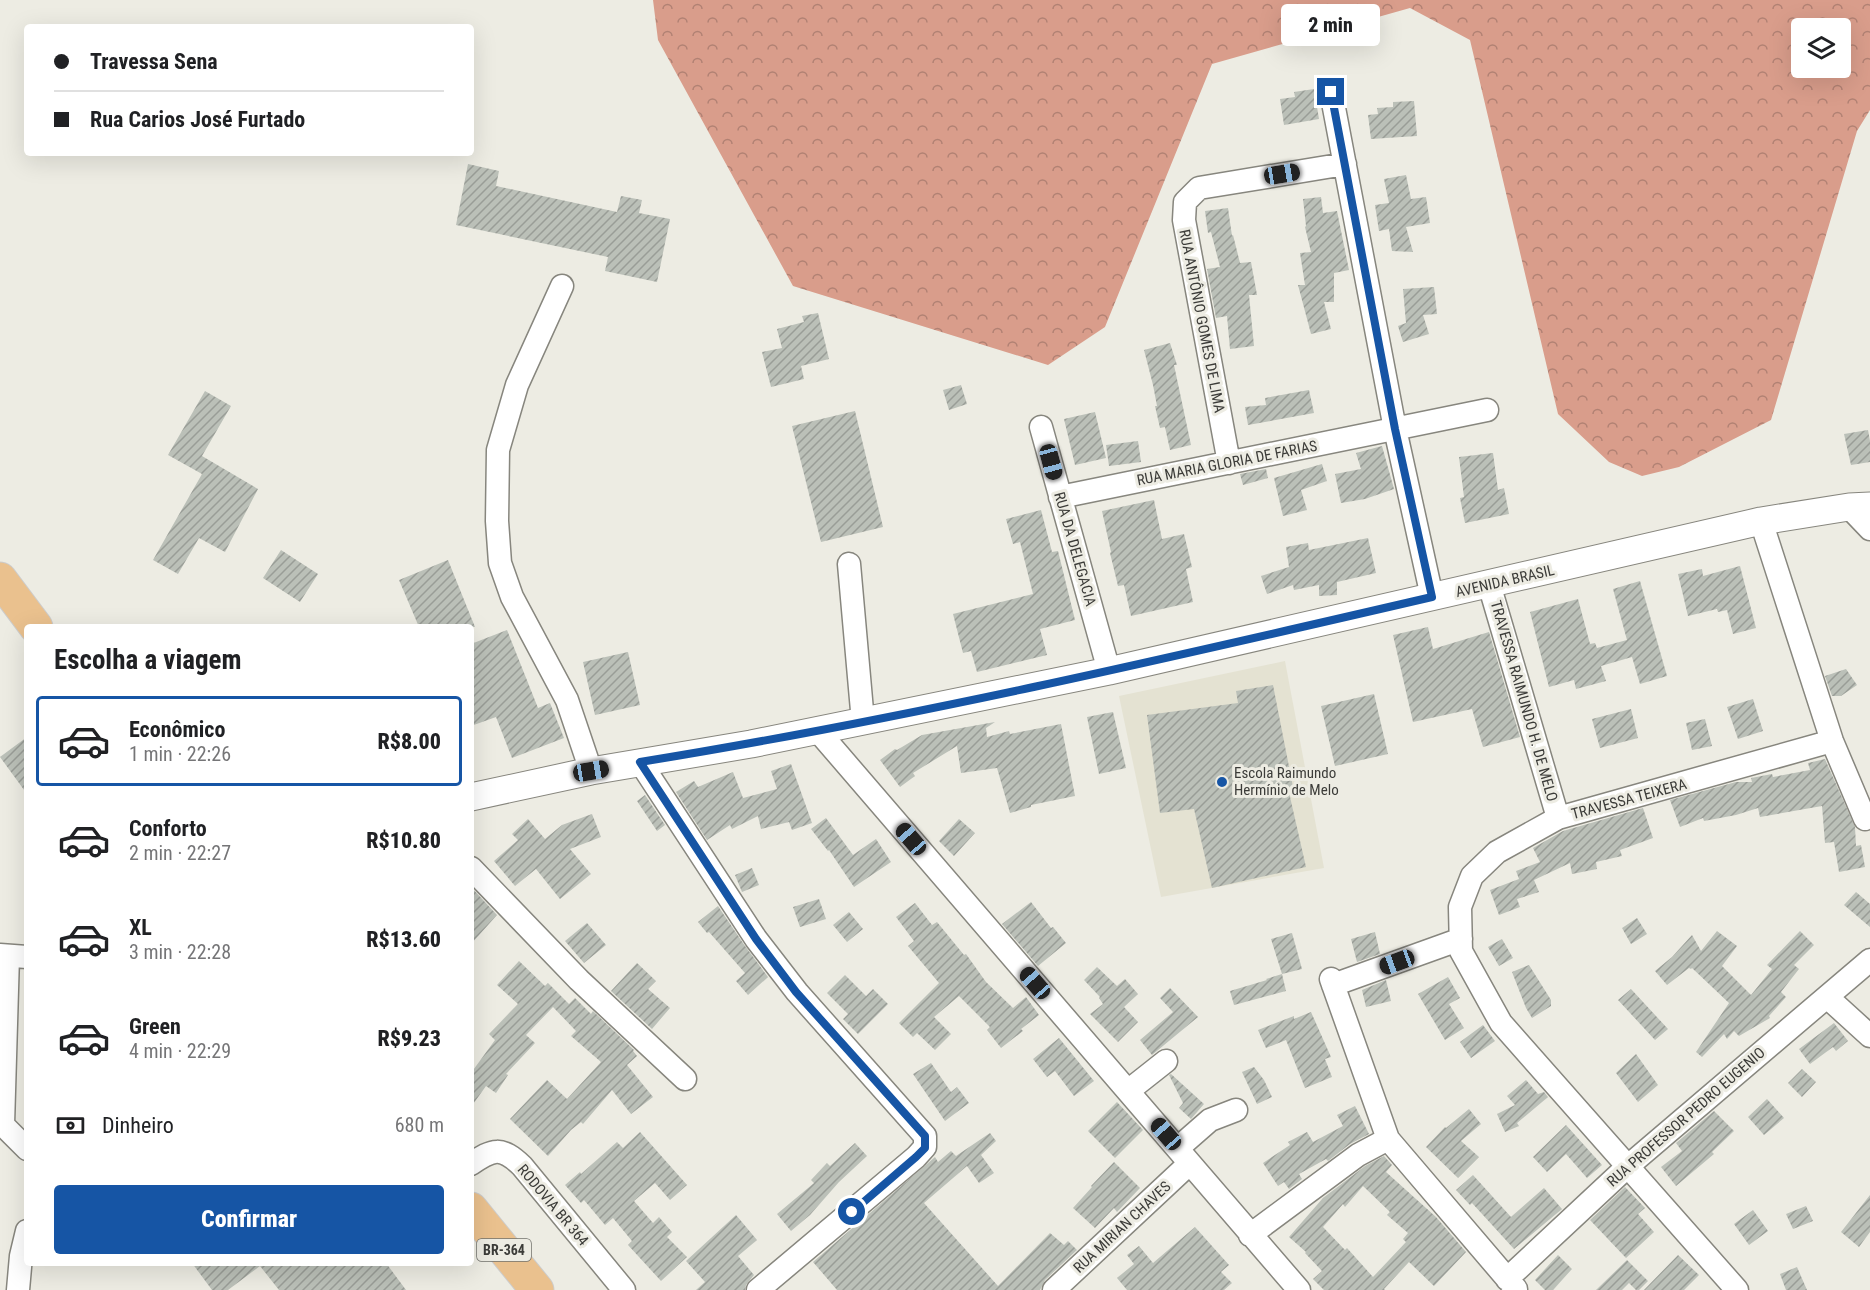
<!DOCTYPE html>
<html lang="pt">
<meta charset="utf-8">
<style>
body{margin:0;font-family:"Roboto Condensed",sans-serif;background:#f6f6f6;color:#202124;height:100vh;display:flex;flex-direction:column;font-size:22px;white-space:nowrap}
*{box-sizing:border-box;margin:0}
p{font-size:20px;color:#757577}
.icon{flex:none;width:33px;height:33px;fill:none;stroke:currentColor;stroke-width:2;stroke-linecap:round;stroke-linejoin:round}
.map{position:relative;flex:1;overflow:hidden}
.sheet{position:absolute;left:24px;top:624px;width:450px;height:642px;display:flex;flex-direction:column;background:#fff;border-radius:6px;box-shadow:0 6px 24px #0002}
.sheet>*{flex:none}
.hud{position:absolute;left:24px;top:24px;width:450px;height:132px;border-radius:6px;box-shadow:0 6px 24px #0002;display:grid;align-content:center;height:132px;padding:0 30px;background:#fff}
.fabs{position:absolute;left:1791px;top:18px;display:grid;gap:12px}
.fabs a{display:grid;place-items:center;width:60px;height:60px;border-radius:6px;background:#fff;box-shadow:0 6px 24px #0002;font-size:30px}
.end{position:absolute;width:27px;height:27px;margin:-14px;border:8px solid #1655a5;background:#fff;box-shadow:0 0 0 3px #fff}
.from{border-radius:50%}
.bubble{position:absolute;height:42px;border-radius:6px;background:#fff;box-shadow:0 6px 24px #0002;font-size:20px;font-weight:800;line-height:42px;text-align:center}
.car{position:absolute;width:18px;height:36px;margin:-18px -9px;border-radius:8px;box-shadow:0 0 4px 2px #0007;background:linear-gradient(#222 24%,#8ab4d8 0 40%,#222 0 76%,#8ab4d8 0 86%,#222 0)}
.hud b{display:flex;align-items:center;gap:21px;height:57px;font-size:22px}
.hud b+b{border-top:2px solid #e0e0e0}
.hud i{width:15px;height:15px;background:#202124}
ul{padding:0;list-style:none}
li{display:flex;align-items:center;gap:18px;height:90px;margin:0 12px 9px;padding:0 18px;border:3px solid transparent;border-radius:6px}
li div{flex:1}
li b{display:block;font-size:22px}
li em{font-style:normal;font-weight:800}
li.active{border-color:#1655a5}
li>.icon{width:54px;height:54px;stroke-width:1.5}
h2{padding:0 30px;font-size:27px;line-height:72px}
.pay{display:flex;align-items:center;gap:15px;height:66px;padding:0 30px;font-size:22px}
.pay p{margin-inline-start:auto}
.cta{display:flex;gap:12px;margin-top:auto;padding:12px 30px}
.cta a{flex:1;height:69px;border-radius:6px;background:#1655a5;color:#fff;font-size:24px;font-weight:800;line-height:69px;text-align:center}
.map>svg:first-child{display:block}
.built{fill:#e4e2d2}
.forest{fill:url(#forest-crowns);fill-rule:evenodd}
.building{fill:url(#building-hatch);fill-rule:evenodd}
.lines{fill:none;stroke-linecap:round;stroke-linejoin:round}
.minor-casing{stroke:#87867e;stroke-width:25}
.tertiary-casing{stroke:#87867e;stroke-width:29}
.primary-casing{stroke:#ccc;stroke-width:35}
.minor{stroke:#fff;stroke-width:22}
.tertiary{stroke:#fff;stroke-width:27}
.primary{stroke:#eac18e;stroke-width:33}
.route{stroke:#1655a5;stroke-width:8}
.poi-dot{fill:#1655a5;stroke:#edece3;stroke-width:2}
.labels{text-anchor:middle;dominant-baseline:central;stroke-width:6;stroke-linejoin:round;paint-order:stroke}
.shield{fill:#edece3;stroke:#71716c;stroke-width:1.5}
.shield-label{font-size:14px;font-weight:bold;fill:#3c3c39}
.street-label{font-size:15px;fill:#3c3c39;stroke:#edece3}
.poi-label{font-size:15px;fill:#3c3c39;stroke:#edece3;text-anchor:start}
</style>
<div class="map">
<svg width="1870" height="1290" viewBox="0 0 1870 1290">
<defs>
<pattern id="forest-crowns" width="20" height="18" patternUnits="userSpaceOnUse" patternTransform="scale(1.5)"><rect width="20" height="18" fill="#d99d8b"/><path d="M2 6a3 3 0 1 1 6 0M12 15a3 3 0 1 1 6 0" fill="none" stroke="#b18173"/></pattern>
<pattern id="building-hatch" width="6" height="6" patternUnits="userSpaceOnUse" patternTransform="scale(1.5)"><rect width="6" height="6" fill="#bbc0b8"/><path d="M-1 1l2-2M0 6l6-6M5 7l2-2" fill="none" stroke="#999d97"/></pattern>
</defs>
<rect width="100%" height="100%" fill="#edece3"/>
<path class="built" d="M1285,661L1324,868L1161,897L1119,696Z"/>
<path class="forest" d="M653,0H1870V110L1857,131L1771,420L1679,467L1642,476L1609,462L1558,414L1470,40L1410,8L1212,64L1105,327L1048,365L793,286L658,40ZM1802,28H1840V68H1802Z"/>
<path class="building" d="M1314,89L1319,119L1284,125L1280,99L1295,97L1294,92Z
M1414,101L1417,136L1371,139L1368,115L1378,114L1377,108L1393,107V102Z
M468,164L499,171L496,186L617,212L621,196L642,200L639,213L670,219L657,282L605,271L608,257L456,225Z
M1406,175L1411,199L1426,197L1430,223L1406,227L1413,252L1392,251L1389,229L1379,231L1375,205L1389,203L1384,179Z
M1321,197L1323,213L1337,211L1349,270L1334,273V302H1324L1331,329L1311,334L1298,285H1305L1300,253L1311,252L1305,227L1306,226L1303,199Z
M1228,208L1232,236L1233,235L1240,263L1251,262L1257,295H1249L1254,346L1230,349L1227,316L1216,318L1207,269L1220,267L1211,232L1208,233L1205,211Z
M1434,287L1437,314L1423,315L1429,334L1403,342L1398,326L1406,323L1403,289Z
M818,313L829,359L801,366L804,379L771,387L762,352L782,348L777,329L804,322L802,316Z
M1170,343L1177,365H1174L1191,445L1170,450L1165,427L1160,428L1155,406H1157L1153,385L1144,350Z
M961,385L967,404L949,410L943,390Z
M1309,390L1314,413L1248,425L1245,407L1266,405L1265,398Z
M205,391L231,406L202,456L258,489L225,552L199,538L178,574L153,560L202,474L168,455Z
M855,411L883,527L821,542L792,426Z
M1095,412L1106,458L1075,465L1064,419Z
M1868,430L1870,441V462L1851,465L1844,434Z
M1138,441L1141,462L1109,466L1106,445Z
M1382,446L1394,489L1365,499L1341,503L1335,474L1361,469L1356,453Z
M1493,453L1498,490L1504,488L1509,514L1465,523L1460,498L1464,497L1459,457Z
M1322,464L1327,481L1301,490L1307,510L1283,516L1274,478Z
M1266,469L1268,478L1243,485L1240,474Z
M1154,500L1162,539L1184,534L1192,567L1186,569L1193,602L1131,616L1124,585L1118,586L1110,553L1111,552L1102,511Z
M1041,510L1052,552L1058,551L1075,620L1040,629L1047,655L977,672L971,651L963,653L953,614L1033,594L1020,542L1013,544L1006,519Z
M1368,538L1376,573L1337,582V595L1319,596V585L1294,590L1293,585L1267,594L1261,576L1289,567L1286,547L1308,543L1309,550Z
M281,550L318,574L300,602L263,578Z
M448,560L475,627H419L399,580Z
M1740,566L1756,628L1733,634L1727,610L1718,612L1717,609L1688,616L1678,574L1702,569L1703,576Z
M1640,581L1667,676L1640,684L1632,657L1601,666L1606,681L1576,689L1574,680L1549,687L1530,612L1578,599L1590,644L1595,643L1597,648L1627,640L1613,589Z
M1428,627L1433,649L1489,632L1520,737L1483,747L1472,709L1413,722L1393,635Z
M507,630L538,708L550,703L564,738L512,758L496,717L471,726V644Z
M628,652L640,705L595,715L583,662Z
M1846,669L1857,685L1841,696H1832L1825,676Z
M1273,685L1293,787L1288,788L1306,867L1212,888L1194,809L1160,813L1147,715L1238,703L1236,691Z
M1374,694L1388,754L1335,766L1321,706Z
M1753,699L1763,731L1738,739L1727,707Z
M1631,709L1638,738L1600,748L1592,719Z
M1113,712L1126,768L1099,774L1087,717Z
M1705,719L1712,746L1692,750L1686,723Z
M995,722L986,728L987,737L1009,731L1010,734L1061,724L1075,796L1031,805V807L1010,813L997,768L961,773L957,746L913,773L915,776L900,787L880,760L895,749L897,750L922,735Z
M27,737V794L0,757Z
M1825,759L1855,827L1856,846L1861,845L1865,867L1839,872L1834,842L1825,843L1822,806L1760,817L1758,808L1736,815L1704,821L1703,818L1680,827L1670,800L1736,782H1752L1751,778L1772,774L1773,777L1810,770L1808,763Z
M791,764L812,823L792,830L789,822L761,829L758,816L732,829L730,825L707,840L676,792L694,781L698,787L733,772L743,798L777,789L771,771Z
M645,795L665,825L657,831L637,801Z
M1643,808L1653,838L1620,850L1622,856L1596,862L1597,869L1572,874L1570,863L1534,880L1539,892L1517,899L1520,907L1499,915L1490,890L1519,879L1516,871L1540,862L1533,848L1563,831Z
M592,814L601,837L570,849L591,874L560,899L536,869L515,886L494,861L518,840L512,834L528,819L545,839L562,825Z
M826,818L853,855L876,839L891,862L854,887L829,850L828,851L811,829Z
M959,819L975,833L954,856L939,841Z
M752,868L759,885L742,892L735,875Z
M471,887L497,915L471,944Z
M1856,892L1870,904V927L1844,905Z
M819,899L826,919L800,927L793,907Z
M1031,902L1051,928L1053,927L1066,943L1038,966L1002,924Z
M915,903L932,925L937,922L964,955L966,954L986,982L1013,1008L1026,997L1039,1015L1021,1029L1023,1031L1001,1048L987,1030L990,1027L959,996L934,1017L951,1034L935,1050L917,1033L913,1037L899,1023L939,983L908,946L914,941L896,917Z
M718,906L745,946L768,977L748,995L736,981L745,973L709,932L707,933L698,922Z
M849,912L863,929L847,942L833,925Z
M1637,918L1647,934L1631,944L1622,928Z
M587,923L606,945L584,963L565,941Z
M1717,931L1737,946L1722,966L1751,995L1772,969L1767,965L1800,931L1814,945L1794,965L1799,969L1781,992L1786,997L1769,1016L1770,1018L1739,1036L1734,1031L1727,1039L1724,1034L1702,1057L1696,1052L1729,1003L1692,968L1691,969L1689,968L1667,985L1655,971L1672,957L1692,935L1701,951Z
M1375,932L1380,954L1357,962L1351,939Z
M1292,933L1302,969L1282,974L1271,939Z
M1502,939L1513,958L1499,966L1488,947Z
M519,961L545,986L548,983L569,1004L575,998L591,1014L593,1011L634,1050L633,1051L637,1056L627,1065L653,1097L631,1114L612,1090L583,1124L581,1122L571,1130L548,1156L510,1119L547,1080L567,1099L601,1062L571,1036L576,1031L553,1007L526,1035L535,1043L506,1074L508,1075L496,1093L486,1086L471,1107V1073L495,1040L489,1034L518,1004L497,985Z
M637,963L656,981L648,989L670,1008L652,1029L611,991Z
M1529,965L1551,1000V1006L1532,1018L1526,1008L1512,972Z
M1097,967L1117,986L1125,979L1138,994L1124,1007L1138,1022L1118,1042L1090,1014L1103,1004L1099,998L1100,997L1084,980Z
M1282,974L1286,991L1234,1005L1230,991L1267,980L1266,979Z
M845,975L866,996L873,989L888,1004L858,1034L843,1019L848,1014L827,993Z
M1448,977L1460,998L1449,1004L1464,1028L1445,1040L1418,994Z
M1386,980L1391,1001L1366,1007L1362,990Z
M1170,988L1198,1017L1152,1055L1140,1040L1173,1012L1160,998Z
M1631,989L1668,1029L1655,1040L1618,1000Z
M1311,1012L1331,1057L1325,1059L1332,1077L1305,1088L1286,1040L1266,1048L1258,1030L1294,1016V1019Z
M1834,1023L1848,1041L1836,1051L1833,1047L1810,1064L1799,1049Z
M1483,1025L1495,1041L1471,1058L1460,1042Z
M1059,1038L1094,1081L1074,1096L1055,1071L1047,1077L1033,1059Z
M1636,1054L1658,1085L1638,1102L1616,1073Z
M931,1063L951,1092L957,1087L969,1103L945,1121L913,1074Z
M1254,1067L1264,1080L1272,1097L1257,1104L1242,1072Z
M1802,1069L1816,1082L1802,1097L1788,1083Z
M1171,1074L1204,1104L1191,1119L1179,1108L1183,1103L1169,1075Z
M1526,1080L1538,1094L1544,1092L1548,1097L1517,1123L1519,1126L1505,1132L1497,1114L1515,1105L1507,1096Z
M1767,1099L1784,1118L1764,1135L1748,1117Z
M1117,1102L1143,1130L1115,1158L1088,1131Z
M1355,1106L1369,1134L1350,1144L1328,1161L1326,1159L1299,1174L1302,1179L1289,1189L1284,1182L1278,1186L1263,1163L1290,1145L1288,1142L1307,1132L1313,1142L1343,1126L1337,1115Z
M1469,1109L1481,1124L1461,1141L1479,1157L1458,1178L1426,1147L1445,1127L1446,1128Z
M1714,1111L1734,1131L1712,1152L1714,1154L1676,1186L1661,1167L1682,1151L1676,1143Z
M1566,1125L1602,1165L1587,1178L1566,1154L1547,1172L1533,1157Z
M640,1132L687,1185L670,1200L655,1183L634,1201L653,1223L659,1217L672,1232L667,1237L687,1257L661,1281L628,1245L632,1241L613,1218L605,1225L584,1200L581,1203L565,1185L580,1172L581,1174L617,1142L623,1148Z
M990,1133L996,1141L981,1155L994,1173L979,1183L967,1166L924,1203L998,1286L1050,1233L1064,1245L1068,1241L1077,1250L1045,1280L1040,1290H837L813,1262L935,1157L938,1162L951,1151L956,1156Z
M855,1143L867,1156L839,1182L810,1215L791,1231L777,1214L814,1183L811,1180L827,1163L830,1166Z
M1384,1156L1392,1165L1386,1172L1436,1217L1466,1252L1434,1286L1409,1262L1384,1289L1385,1290H1324L1313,1279L1322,1271L1305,1253L1306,1252L1289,1237L1323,1198L1365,1166ZM1363,1186L1390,1212L1387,1215L1408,1233L1403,1239L1406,1242L1373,1277L1347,1248L1345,1250L1323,1227L1343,1204L1345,1207Z
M1114,1162L1140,1188L1117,1212L1114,1208L1095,1228L1073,1208L1092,1187L1091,1186Z
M1473,1175L1511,1217L1544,1188L1562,1209L1514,1249L1472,1203L1470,1205L1456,1190Z
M1625,1187L1645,1208L1638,1214L1654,1232L1626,1258L1590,1220Z
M1870,1195V1232L1859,1247L1841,1232Z
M1806,1206L1813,1221L1793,1229L1786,1214Z
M1753,1210L1768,1231L1749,1245L1734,1224Z
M736,1215L757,1240L738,1256L754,1275L746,1285L745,1290H696L705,1282L686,1261Z
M1195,1227L1229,1265L1221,1272L1232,1283L1224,1290H1127L1117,1278L1134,1264L1127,1255L1139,1246L1153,1263Z
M1558,1255L1572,1269L1553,1290H1545L1535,1280Z
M1678,1255L1699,1275L1684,1290H1644Z
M1627,1260L1648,1281L1639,1290H1636L1629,1283L1622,1290H1596Z
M192,1263H386L406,1290H279L260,1266L228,1290H212Z
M1797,1267L1807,1290H1786L1780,1274Z"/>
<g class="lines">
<g class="minor-casing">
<path id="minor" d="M1331,92L1395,429L1432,597
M562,286L517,385L498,450L497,521L500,563L512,597L567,700L591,771
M1041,427L1109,671
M1229,463L1184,220L1185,202L1199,188L1345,164
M1060,497L1487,410
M1849,507L1870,529
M1761,521L1832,741L1865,819
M849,564L863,722
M1489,584L1558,818
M818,731L1299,1290
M640,762L756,939L797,992L925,1136V1147L916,1157L758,1290
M471,868L579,980L685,1079
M0,955L27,957
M8,956L3,1125L27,1149
M1331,979L1388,1139L1516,1289
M1333,985L1461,939
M1827,997L1870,1036
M1128,1091L1166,1061
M1178,1148L1210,1120L1236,1110
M471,1164C493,1149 501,1146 522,1166L624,1290
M1250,1235L1358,1155L1388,1139
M1507,1279L1627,1167L1870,960
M18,1290L21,1256L27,1231
M1054,1290L1189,1164
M1737,1290L1501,1023L1461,951L1460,907L1472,876L1497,852L1558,818L1832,741"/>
</g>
<g class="tertiary-casing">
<path id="tertiary" d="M471,797L591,771L751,744L1109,671L1761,521L1849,507L1870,506"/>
</g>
<g class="primary-casing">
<path id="primary" d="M0,579L36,627
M471,1209L537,1290"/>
</g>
<use href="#minor" class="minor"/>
<use href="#tertiary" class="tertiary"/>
<use href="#primary" class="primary"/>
</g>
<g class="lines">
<path class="route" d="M852,1212L916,1157L925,1148V1136L796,992L756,939L640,762C906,719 1169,658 1432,597L1395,429L1331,92"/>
</g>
<circle class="poi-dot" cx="1222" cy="782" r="6"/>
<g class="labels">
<rect class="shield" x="477" y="1239" width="54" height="22" rx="4.5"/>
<g class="shield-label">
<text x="504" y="1250">BR-364</text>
</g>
<g class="street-label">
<text transform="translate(1202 321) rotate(79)">RUA ANTÔNIO GOMES DE LIMA</text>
<text transform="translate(1227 463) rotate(-11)">RUA MARIA GLORIA DE FARIAS</text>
<text transform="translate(1075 549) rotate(74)">RUA DA DELEGACIA</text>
<text transform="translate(1505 581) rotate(-13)">AVENIDA BRASIL</text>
<text transform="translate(1524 701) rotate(74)">TRAVESSA RAIMUNDO H. DE MELO</text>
<text transform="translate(1629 799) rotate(-15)">TRAVESSA TEIXERA</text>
<text transform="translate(1686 1117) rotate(-41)">RUA PROFESSOR PEDRO EUGENIO</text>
<text transform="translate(553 1205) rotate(50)">RODOVIA BR 364</text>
<text transform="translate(1122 1227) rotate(-43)">RUA MIRIAN CHAVES</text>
</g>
<g class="poi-label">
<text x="1234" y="773">Escola Raimundo<tspan x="1234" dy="17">Hermínio de Melo</tspan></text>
</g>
</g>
</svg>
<div class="fabs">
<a><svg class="icon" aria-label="layers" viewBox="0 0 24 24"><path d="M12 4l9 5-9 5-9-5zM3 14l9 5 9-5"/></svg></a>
</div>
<i class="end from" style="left:852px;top:1212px"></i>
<i class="end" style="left:1331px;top:92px"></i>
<div class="bubble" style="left:1281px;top:4px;width:99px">2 min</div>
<i class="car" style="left:1282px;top:174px;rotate:81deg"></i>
<i class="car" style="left:1051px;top:462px;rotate:165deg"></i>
<i class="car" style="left:591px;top:771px;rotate:80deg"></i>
<i class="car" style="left:911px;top:839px;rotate:319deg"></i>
<i class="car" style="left:1397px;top:962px;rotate:250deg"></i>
<i class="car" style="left:1035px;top:983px;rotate:319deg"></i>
<i class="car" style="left:1166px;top:1134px;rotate:319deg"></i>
<div class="hud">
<b><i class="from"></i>Travessa Sena</b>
<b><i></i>Rua Carios José Furtado</b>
</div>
<section class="sheet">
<h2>Escolha a viagem</h2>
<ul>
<li class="active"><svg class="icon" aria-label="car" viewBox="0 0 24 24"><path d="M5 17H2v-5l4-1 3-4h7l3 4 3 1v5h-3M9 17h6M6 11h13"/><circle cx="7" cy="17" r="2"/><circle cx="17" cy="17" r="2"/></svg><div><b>Econômico</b><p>1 min · 22:26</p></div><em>R$8.00</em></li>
<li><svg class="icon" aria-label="car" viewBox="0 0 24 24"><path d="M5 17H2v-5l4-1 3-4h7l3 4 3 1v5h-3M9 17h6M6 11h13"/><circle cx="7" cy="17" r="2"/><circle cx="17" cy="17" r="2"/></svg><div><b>Conforto</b><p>2 min · 22:27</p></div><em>R$10.80</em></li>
<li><svg class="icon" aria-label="car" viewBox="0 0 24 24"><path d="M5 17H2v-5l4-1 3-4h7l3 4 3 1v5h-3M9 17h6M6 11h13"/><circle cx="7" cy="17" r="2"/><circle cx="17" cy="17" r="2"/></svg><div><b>XL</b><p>3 min · 22:28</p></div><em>R$13.60</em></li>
<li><svg class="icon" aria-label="car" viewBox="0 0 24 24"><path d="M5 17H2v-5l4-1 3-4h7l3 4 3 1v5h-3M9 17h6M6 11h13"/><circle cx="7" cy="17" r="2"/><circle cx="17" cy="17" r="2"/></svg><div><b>Green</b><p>4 min · 22:29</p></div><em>R$9.23</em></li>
</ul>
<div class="pay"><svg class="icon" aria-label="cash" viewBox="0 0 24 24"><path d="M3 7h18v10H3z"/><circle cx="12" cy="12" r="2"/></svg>Dinheiro<p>680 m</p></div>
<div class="cta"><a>Confirmar</a></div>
</section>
</div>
